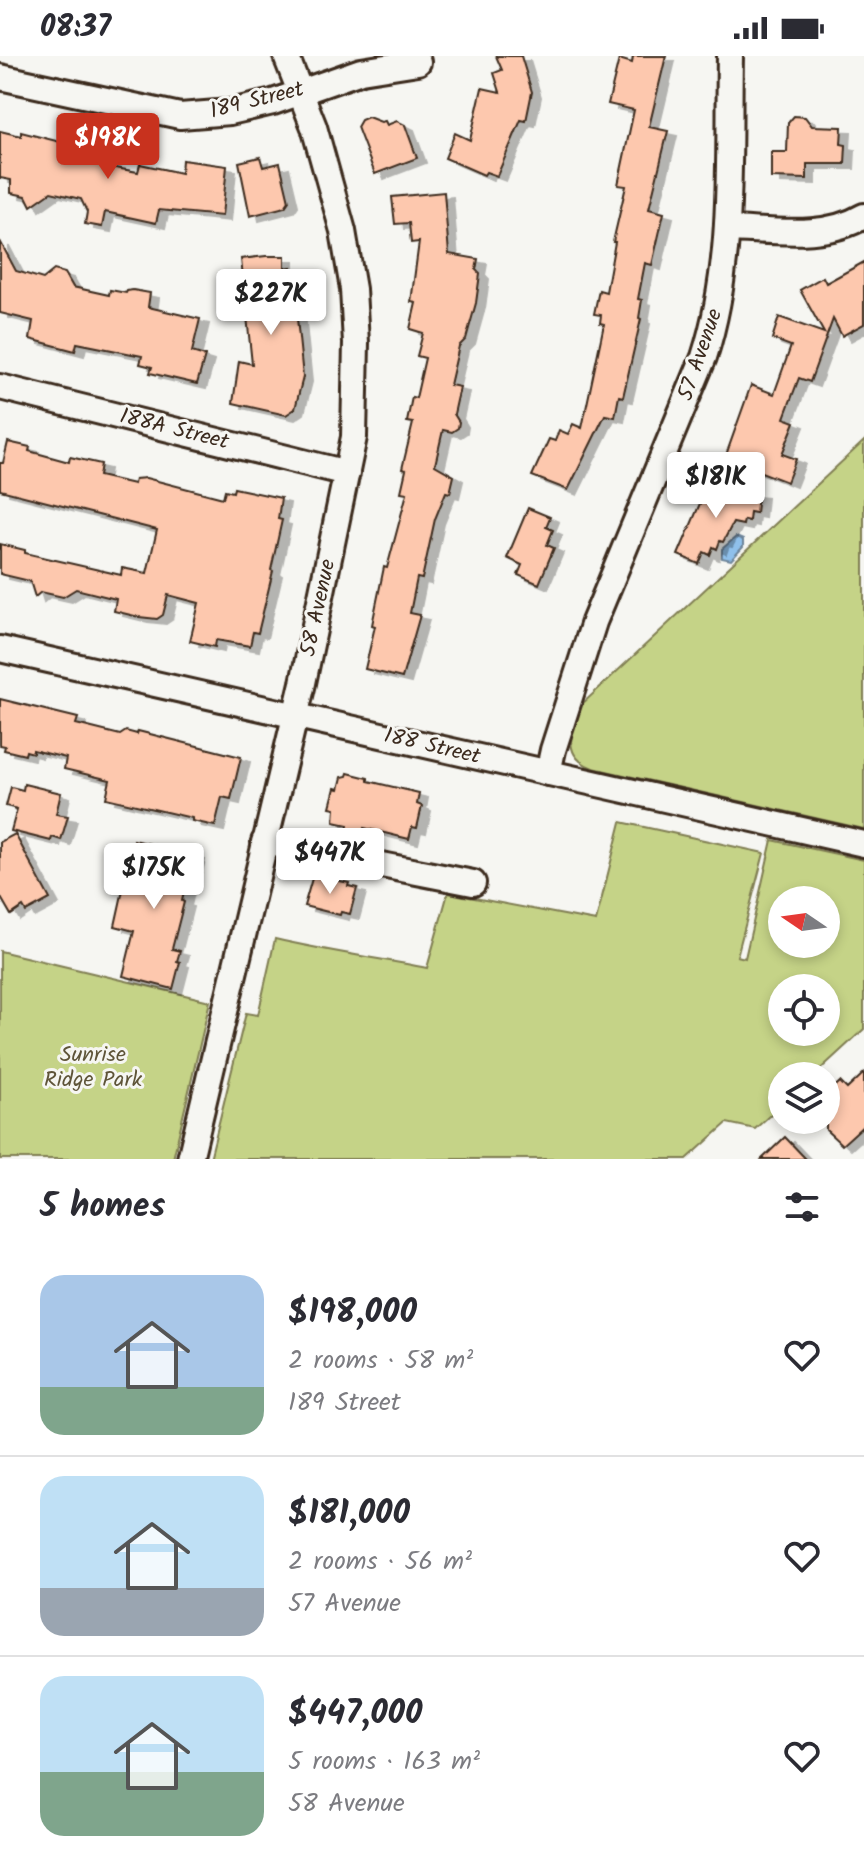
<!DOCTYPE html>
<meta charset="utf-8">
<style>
:root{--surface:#fff;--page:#f2f2f3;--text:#2b2b33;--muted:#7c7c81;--line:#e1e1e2;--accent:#c8321e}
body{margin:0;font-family:Kalam,sans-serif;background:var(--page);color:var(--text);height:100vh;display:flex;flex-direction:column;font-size:30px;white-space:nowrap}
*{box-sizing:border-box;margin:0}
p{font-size:26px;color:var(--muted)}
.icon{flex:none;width:44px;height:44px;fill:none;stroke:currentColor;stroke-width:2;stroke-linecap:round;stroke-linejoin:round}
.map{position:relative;height:1103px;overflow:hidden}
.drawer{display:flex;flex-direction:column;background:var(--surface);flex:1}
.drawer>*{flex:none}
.needle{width:52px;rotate:283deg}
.buttons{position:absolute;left:768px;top:830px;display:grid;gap:16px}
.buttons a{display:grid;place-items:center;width:72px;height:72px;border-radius:50%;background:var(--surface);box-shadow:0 4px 12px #0003;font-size:40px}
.price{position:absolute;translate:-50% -68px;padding:0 18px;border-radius:8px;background:#fff;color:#222;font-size:26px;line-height:52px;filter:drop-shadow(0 2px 4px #0008)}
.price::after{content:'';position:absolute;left:50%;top:48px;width:24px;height:18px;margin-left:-12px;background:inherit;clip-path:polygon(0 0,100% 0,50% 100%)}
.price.current{background:var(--accent);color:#fff}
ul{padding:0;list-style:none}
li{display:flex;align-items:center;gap:24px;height:200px;padding:0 40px}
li+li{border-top:2px solid var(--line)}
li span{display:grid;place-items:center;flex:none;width:224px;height:160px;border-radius:24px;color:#555}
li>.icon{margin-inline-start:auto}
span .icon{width:96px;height:96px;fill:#fffc;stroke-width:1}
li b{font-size:34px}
h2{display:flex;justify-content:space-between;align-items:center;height:96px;padding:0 40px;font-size:34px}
.status{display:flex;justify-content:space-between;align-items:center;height:56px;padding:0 40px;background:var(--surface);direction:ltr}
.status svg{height:22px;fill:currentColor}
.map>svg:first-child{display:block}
.green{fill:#c5d387;stroke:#807e52;stroke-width:2;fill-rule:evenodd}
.water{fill:#8fc0eb;stroke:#6d8499;stroke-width:2}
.building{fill:#fdc8ae;stroke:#3b2a1e;stroke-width:2;filter:url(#shadow)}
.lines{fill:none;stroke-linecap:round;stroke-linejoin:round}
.minor-casing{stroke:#3b2a1e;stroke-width:30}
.minor{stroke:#f6f6f2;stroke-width:24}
.labels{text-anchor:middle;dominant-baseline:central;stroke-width:6;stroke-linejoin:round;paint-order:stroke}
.street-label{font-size:22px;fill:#3b2a1e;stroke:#f6f6f2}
.park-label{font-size:22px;fill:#5e5438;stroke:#f6f6f2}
</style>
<div class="status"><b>08:37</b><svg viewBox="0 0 49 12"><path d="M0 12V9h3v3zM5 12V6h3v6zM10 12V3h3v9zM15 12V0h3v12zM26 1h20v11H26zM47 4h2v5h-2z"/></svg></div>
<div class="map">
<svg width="864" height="1103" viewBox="0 0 864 1103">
<defs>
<filter id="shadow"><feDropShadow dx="9" dy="5" stdDeviation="0" flood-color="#0004"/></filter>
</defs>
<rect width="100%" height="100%" fill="#f6f6f2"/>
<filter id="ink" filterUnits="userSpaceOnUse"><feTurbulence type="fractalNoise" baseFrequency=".0125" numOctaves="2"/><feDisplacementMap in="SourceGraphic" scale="16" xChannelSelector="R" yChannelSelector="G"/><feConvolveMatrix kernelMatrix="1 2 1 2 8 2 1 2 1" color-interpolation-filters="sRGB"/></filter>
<g filter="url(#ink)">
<g class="green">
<path d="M 864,385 L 864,773 L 593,712 C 560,700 572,674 581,649 Z"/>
<path d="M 621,766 L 764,797 L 737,900 L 745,902 L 772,784 L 864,804 L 864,973 L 813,1020 L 782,1020 L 782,1048 L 755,1073 L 727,1067 L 687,1103 L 210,1103 L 246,957 L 258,959 L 275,883 C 326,895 376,902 427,912 L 448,837 L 596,865 ZM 782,844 L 826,844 L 826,888 L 782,888 ZM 782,932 L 826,932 L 826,976 L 782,976 Z"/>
<path d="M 0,895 L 210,945 L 173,1103 L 0,1103 Z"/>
</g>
<path class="water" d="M 736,481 L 743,484 L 743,491 L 731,504 L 722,502 L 722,493 Z"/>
<g class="building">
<path d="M 496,0 L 521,0 L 532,36 L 526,65 L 521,64 L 497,120 L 486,116 L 484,119 L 445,102 L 455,77 L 470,84 L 482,32 L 500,36 L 494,17 L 502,14 Z"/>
<path d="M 633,0 L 666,0 L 649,71 L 668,75 L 649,153 L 664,157 L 652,209 L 645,207 L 638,243 L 642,244 L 639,262 L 641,263 L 623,341 L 619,340 L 615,361 L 605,359 L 568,434 L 532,420 L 549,383 L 555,385 L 559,374 L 568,378 L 573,368 L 582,372 L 604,268 L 600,267 L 601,259 L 594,258 L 599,234 L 606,236 L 615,186 L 613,186 L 626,130 L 618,129 L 634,54 L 608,48 L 619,3 L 632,7 Z"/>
<path d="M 794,60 L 805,61 L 812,70 L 842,71 L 841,88 L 846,89 L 845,108 L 807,108 L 807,123 L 771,122 L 771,96 L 787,96 L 788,67 Z"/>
<path d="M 368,61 L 381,66 L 385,65 L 387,69 L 397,65 L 405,69 L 417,102 L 375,118 L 357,71 L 361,64 Z"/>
<path d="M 0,75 L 21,80 L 21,76 L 96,95 L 105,110 L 138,116 L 140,108 L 181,117 L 182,104 L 227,110 L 222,160 L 159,154 L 156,167 L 105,156 L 102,171 L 85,168 L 87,156 L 81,143 L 51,136 L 31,150 L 26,140 L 11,137 L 11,124 L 0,122 Z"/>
<path d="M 260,101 L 263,111 L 280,107 L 289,145 L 285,151 L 250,160 L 239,106 Z"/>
<path d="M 444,136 L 449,198 L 478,203 L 476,214 L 480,218 L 476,247 L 466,283 L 459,290 L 450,329 L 460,331 L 454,358 L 459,366 L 458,372 L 452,376 L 443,374 L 435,409 L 454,420 L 450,437 L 446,436 L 435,463 L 422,523 L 417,522 L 410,557 L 420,559 L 402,622 L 365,613 L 375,570 L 372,569 L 384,511 L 387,512 L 407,437 L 401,436 L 406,414 L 402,413 L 413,367 L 407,366 L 412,341 L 416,342 L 425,302 L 417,300 L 423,277 L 410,273 L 416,247 L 411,246 L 419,186 L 411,187 L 409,167 L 395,168 L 392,141 Z"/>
<path d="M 0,185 L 16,215 L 43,223 L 54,214 L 65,217 L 73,231 L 109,239 L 110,234 L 126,237 L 127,235 L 133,234 L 150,237 L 148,251 L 200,263 L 192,296 L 205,300 L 197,328 L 150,317 L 152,311 L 140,308 L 142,300 L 77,287 L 75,295 L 30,283 L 33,265 L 0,257 Z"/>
<path d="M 266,200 L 285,200 L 285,212 L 291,211 L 292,219 L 297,218 L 300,243 L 295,243 L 303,321 L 295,353 L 286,359 L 233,347 L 239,305 L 252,308 L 241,203 Z"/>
<path d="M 864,206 L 864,268 L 842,280 L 833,263 L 810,326 L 799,322 L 784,362 L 795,366 L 782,398 L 796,403 L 787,426 L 725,402 L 751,329 L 774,338 L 791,290 L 772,283 L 779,261 L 824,277 L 800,234 L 823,221 L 826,227 Z"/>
<path d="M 8,386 L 30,391 L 29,395 L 69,406 L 70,401 L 101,408 L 99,420 L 134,428 L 135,423 L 146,422 L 223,442 L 225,434 L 233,436 L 234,432 L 281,442 L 278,463 L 282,464 L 271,514 L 273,515 L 258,577 L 253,576 L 250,590 L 216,584 L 215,591 L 190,585 L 199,547 L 168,539 L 163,559 L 157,563 L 139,561 L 114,555 L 116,543 L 76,533 L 63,541 L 41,536 L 35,541 L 30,525 L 0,518 L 0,488 L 25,494 L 25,497 L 121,519 L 122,512 L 147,517 L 157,474 L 0,434 L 0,407 L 3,407 Z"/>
<path d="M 707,431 L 758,437 L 756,457 L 750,456 L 749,465 L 744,464 L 743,469 L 733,467 L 723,486 L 720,485 L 717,493 L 713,491 L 710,499 L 704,496 L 699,508 L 678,499 Z"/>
<path d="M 528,452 L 550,461 L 546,471 L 553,474 L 547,489 L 554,492 L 539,528 L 518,519 L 522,509 L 507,502 Z"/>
<path d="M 0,643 L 78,662 L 76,668 L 120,679 L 126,675 L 137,678 L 138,675 L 241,701 L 231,743 L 222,741 L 215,770 L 192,765 L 192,762 L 106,742 L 110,724 L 64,713 L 66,702 L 33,694 L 33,697 L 26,695 L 25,699 L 4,694 L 5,690 L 0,689 Z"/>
<path d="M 348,717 L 368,722 L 368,725 L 419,737 L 417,748 L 422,750 L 417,772 L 412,771 L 409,783 L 364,772 L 362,779 L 347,776 L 348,769 L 334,766 L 335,752 L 330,751 L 335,732 L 339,733 L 342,721 L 347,720 Z"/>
<path d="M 24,728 L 61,737 L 56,758 L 68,760 L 61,784 L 52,781 L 51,785 L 11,775 L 17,753 L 6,750 L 11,731 L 23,734 Z"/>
<path d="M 15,778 L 50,843 L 26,856 L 23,851 L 11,859 L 0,840 L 0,786 Z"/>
<path d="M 134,784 L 196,799 L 193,811 L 189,814 L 182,845 L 184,846 L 172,893 L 180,895 L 177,905 L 180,906 L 173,933 L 123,920 L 134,875 L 115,870 Z"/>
<path d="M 313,819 L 349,827 L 348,830 L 357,832 L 350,858 L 341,856 L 340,859 L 304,850 Z"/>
<path d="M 864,1017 L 864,1069 L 842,1089 L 826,1074 L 826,1039 L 840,1026 L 847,1033 Z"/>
<path d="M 785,1081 L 806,1103 L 762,1103 Z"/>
</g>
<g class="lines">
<defs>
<g id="minor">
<path d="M 0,21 L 180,60 L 230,56 L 273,46 L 361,15 L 418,6"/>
<path d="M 727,173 C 772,174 823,184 864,160"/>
<path d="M 0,331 L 347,417"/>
<path d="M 0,593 L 864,788"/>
<path d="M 548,717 L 553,694 L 594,566 L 704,301 C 735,205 728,101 730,0"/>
<path d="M 264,786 L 473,827"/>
<path d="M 190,1103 L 303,627 L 354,381 L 356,287 L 353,233 L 343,175 L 314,71 L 286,0"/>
</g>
</defs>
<use href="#minor" class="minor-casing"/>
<use href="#minor" class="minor"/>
</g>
</g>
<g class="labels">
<g class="street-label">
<text transform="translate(257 45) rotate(-14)">189 Street</text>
<text transform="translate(701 299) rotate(-71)">57 Avenue</text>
<text transform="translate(174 374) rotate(14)">188A Street</text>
<text transform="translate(319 552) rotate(-78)">58 Avenue</text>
<text transform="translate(432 691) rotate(13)">188 Street</text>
</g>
<g class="park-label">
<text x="93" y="999">Sunrise<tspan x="93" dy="25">Ridge Park</tspan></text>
</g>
</g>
</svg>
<div class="buttons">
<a><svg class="needle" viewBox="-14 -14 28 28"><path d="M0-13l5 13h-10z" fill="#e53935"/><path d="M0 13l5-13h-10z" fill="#7c7c81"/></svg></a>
<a><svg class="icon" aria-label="locate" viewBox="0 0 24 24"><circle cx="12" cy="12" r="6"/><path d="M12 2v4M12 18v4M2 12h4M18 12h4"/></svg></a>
<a><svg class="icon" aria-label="layers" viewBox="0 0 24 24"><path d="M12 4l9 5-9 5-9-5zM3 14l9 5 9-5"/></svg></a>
</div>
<b class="price current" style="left:108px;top:125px">$198K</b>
<b class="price" style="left:271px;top:281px">$227K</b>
<b class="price" style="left:716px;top:464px">$181K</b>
<b class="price" style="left:330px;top:840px">$447K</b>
<b class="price" style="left:154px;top:855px">$175K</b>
</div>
<section class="drawer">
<h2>5 homes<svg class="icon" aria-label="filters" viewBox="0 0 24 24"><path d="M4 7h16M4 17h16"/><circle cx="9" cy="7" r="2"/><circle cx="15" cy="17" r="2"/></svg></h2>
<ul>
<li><span style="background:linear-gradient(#a9c7e8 70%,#7fa58c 0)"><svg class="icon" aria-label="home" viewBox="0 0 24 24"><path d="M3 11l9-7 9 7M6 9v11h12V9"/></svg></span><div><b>$198,000</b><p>2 rooms · 58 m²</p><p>189 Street</p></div><svg class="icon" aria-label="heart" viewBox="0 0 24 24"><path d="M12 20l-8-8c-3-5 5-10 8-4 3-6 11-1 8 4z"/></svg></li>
<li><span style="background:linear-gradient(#bfe0f5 70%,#9aa5b1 0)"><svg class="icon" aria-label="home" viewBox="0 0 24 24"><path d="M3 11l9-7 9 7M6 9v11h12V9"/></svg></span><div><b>$181,000</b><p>2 rooms · 56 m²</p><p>57 Avenue</p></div><svg class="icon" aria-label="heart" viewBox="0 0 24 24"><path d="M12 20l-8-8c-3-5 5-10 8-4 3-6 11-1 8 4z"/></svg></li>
<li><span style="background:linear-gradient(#bfe0f5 60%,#7fa58c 0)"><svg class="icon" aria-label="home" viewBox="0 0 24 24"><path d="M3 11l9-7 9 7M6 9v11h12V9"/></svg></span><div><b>$447,000</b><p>5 rooms · 163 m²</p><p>58 Avenue</p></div><svg class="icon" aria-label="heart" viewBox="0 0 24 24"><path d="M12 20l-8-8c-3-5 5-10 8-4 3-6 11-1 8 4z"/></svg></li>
</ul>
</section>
